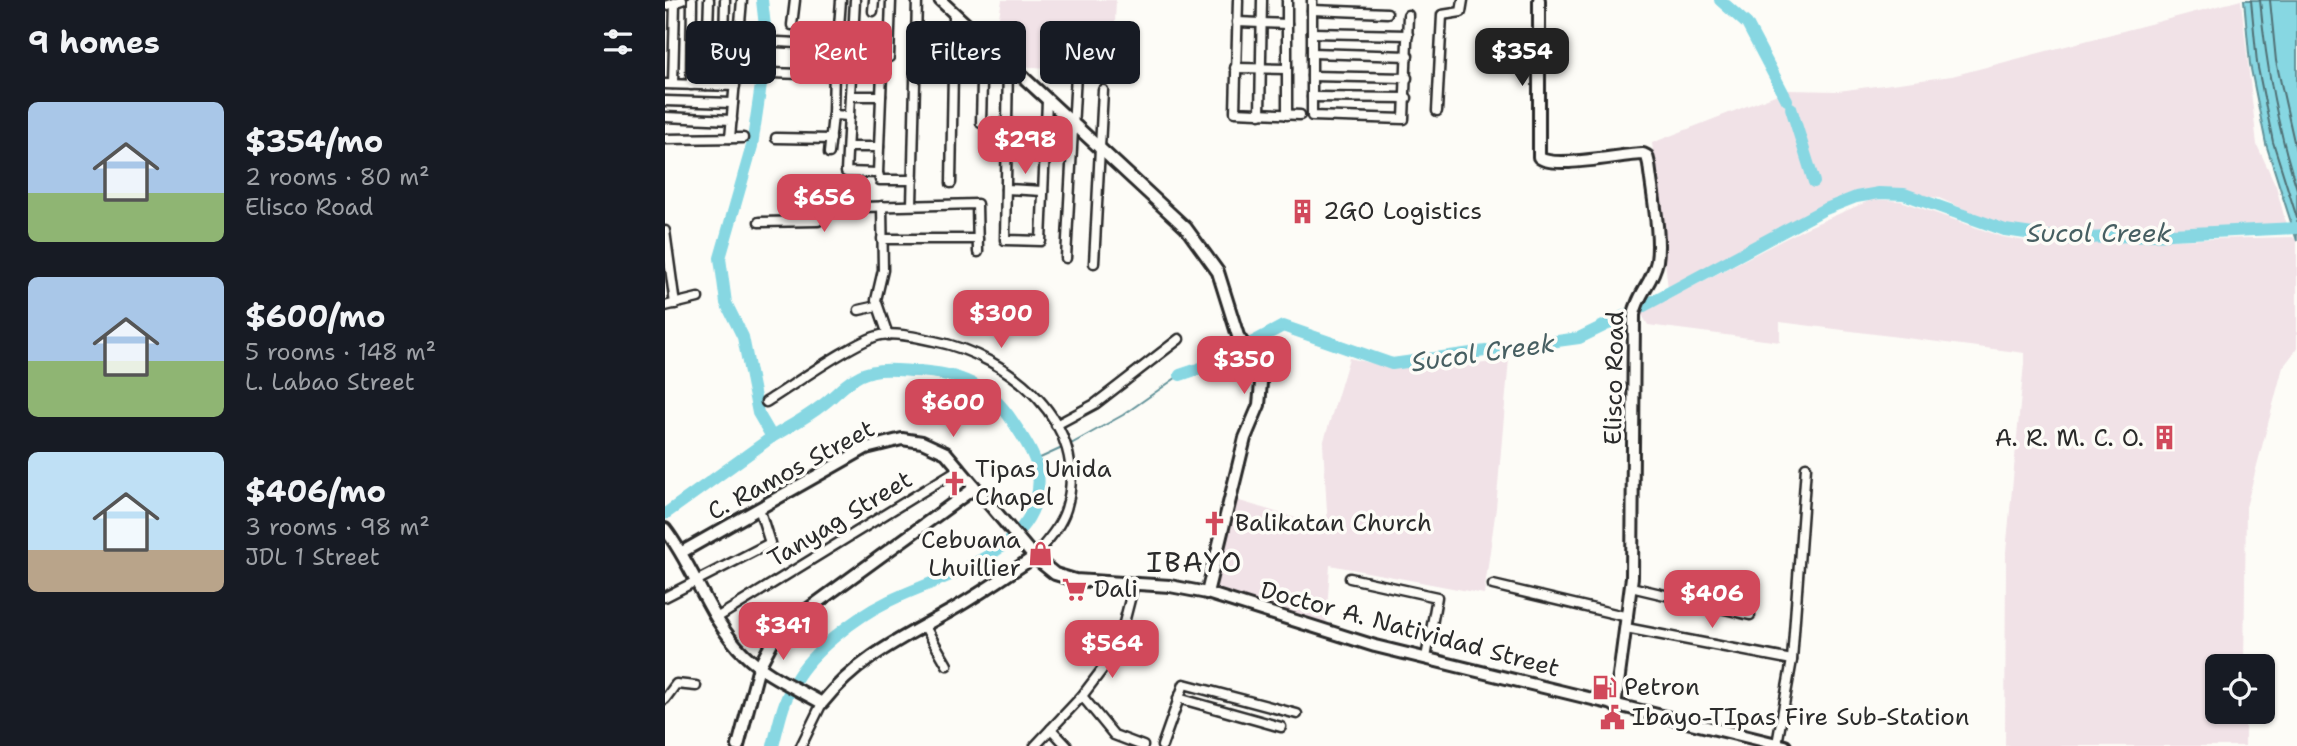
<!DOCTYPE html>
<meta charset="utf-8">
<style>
:root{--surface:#171b24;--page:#20242c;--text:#f1f3f6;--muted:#9ea1a6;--accent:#d1495b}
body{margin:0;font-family:"Shantell Sans",sans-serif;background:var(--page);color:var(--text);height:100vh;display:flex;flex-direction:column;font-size:26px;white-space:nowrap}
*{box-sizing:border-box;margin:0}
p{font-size:23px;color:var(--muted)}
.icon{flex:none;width:38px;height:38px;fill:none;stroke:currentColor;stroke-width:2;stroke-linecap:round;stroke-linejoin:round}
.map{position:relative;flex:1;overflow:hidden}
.drawer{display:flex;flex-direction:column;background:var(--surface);width:665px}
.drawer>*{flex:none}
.guide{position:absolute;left:21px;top:21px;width:665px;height:63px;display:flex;gap:14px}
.fabs{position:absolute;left:1540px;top:654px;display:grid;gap:14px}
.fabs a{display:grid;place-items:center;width:70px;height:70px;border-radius:10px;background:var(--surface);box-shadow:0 2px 5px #0004;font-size:35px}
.price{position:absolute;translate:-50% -60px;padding:0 16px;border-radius:14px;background:var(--accent);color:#fff;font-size:23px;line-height:46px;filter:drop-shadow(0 2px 4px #0008)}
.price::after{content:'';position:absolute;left:50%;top:42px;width:21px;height:16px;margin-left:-10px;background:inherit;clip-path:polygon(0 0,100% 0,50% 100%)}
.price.on{background:#222;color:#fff}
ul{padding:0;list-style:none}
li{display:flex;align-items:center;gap:21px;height:175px;padding:0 28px}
li span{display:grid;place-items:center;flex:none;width:196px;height:140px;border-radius:10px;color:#555}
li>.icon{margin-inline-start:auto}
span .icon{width:84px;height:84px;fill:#fffc;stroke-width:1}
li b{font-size:30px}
h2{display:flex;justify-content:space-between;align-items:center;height:84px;padding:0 28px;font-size:30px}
.chip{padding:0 24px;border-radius:10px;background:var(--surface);box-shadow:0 2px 5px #0004;font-size:24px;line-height:63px}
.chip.on{background:var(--accent);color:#fff}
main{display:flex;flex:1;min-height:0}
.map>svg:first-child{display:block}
.built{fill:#f1e2e7}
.water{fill:#87d7e2;stroke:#629299;stroke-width:2}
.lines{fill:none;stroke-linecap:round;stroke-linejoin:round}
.shore{stroke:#507074;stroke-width:2}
.stream{stroke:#629299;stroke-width:2}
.river{stroke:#87d7e2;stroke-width:12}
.street-casing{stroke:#2b2b2b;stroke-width:13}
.secondary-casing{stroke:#2b2b2b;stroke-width:16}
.street{stroke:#fdfcf7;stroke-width:8}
.secondary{stroke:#fdfcf7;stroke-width:10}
.labels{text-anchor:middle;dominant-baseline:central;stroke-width:7;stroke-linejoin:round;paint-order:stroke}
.poi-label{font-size:24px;fill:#2b2b2b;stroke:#fdfcf7;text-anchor:start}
.street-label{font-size:24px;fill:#2b2b2b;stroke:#fdfcf7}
.water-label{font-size:26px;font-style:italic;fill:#475f62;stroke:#fdfcf7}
.quarter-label{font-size:28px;letter-spacing:2px;fill:#2b2b2b;stroke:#fdfcf7}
</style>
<main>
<section class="drawer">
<h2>9 homes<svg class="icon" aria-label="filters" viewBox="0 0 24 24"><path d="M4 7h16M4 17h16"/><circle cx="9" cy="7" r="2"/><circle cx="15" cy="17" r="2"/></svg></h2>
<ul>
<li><span style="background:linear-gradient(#a9c7e8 65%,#8fb573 0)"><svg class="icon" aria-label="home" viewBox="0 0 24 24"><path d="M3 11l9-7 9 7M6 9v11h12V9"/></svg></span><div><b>$354/mo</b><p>2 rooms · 80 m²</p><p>Elisco Road</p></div></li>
<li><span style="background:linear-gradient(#a9c7e8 60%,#8fb573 0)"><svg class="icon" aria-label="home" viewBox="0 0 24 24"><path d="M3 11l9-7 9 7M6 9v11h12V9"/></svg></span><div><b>$600/mo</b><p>5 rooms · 148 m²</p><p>L. Labao Street</p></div></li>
<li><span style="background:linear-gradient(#bfe0f5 70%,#b9a48a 0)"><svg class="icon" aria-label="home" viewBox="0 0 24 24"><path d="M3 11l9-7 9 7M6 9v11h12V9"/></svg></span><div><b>$406/mo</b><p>3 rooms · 98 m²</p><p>JDL 1 Street</p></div></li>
</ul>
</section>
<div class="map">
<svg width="1632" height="746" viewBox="0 0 1632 746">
<rect width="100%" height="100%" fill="#fdfcf7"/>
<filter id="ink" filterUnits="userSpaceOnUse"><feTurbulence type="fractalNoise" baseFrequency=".0143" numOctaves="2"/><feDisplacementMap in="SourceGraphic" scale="14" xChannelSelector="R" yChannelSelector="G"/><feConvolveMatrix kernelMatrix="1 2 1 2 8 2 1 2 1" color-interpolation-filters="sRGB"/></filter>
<g filter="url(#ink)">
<g class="built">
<path d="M 337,0 L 451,0 L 448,72 L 352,66 L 320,36 L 331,33 Z"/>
<path d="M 1576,0 L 1592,145 L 1611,186 L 1622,227 L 1461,233 L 1370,232 L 1321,219 L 1274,198 L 1209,189 L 1167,203 L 1003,289 L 987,143 L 1123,90 L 1173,91 L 1287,76 Z"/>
<path d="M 1208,199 L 1236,201 L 1338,237 L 1372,243 L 1628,237 L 1632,241 L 1632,349 L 1618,367 L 1581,507 L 1579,667 L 1552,667 L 1552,712 L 1580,712 L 1580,746 L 1340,746 L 1341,552 L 1360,353 L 1115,322 L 1115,342 L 983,325 L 976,313 L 1141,228 Z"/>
<path d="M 684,358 L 724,367 L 800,366 L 844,359 L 831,508 L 819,594 L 665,565 L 661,628 L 549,588 L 568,499 L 663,528 L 658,444 Z"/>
</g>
<path class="water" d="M 1579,0 L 1632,0 L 1632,241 L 1601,144 L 1585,64 Z"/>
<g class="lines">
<g class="shore">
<path d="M 1586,0 L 1592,63 L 1608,142 L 1632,218"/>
<path d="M 1595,0 C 1601,65 1612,127 1632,189"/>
<path d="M 1605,0 L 1611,61 L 1632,155"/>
</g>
<g class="stream">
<path d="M 406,444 L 458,415 L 515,375"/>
<path d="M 373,459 L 397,448"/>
</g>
<g class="river">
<path d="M 97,0 L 102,44 L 87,146 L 55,258 L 61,303 L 78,337 L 93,413 L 107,437 C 123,427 141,418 156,406 C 168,398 177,386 189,379 C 209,366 229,370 251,371 C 294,373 324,385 348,422 C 365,448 380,467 371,500 C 356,558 268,579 222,602 C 191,617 147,651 130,681 C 118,701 114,723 108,746"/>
<path d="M 1055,0 L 1082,24 L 1122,100"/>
<path d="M 1126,108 L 1149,182"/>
<path d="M 975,308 L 1158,210 L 1191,197 L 1214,193 L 1239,194 L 1340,230 L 1402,239 L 1632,228"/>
<path d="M 515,375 L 545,365 L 618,326 L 727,364 L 914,338 L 963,314"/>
<path d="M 0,514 L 107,437"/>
</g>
<defs>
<g id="street">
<path d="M 190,0 L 181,172 L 213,173 L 215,180 L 248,180"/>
<path d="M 573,0 L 570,112 L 635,115"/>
<path d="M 622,0 L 622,115"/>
<path d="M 647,0 L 647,116 L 739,119 L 743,15"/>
<path d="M 0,6 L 17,0"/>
<path d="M 647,10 L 722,13"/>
<path d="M 208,11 L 209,0"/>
<path d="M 572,22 L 622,24"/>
<path d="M 127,25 L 130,0"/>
<path d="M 647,33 L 743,35"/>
<path d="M 113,42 L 172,45"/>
<path d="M 647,53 L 743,56"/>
<path d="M 172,54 L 176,0"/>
<path d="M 224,57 L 226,0"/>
<path d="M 154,63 L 166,64 L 169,68 L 168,115 L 184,116"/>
<path d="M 343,65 L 340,240 L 376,241 L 382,101"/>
<path d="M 570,68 L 622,69"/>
<path d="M 186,69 L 217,72 L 213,173"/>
<path d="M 105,73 L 169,75"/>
<path d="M 647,76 L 742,78"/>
<path d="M 0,84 L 70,86"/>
<path d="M 8,84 L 10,3"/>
<path d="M 26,85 L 27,0"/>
<path d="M 41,85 L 44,0"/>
<path d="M 58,86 L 60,0"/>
<path d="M 185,96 L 216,96"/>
<path d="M 647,97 L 742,98"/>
<path d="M 0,101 L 68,103"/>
<path d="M 772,111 L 777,15 L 796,12 L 798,0"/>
<path d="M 595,114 L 597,0"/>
<path d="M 0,117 L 67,120"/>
<path d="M 316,123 L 318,41"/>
<path d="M 65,138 L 77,0"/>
<path d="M 111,138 L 166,139"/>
<path d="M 0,139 L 78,138"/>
<path d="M 183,147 L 214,147"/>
<path d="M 164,153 L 168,115"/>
<path d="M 286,183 L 289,14"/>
<path d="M 341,189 L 378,191"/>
<path d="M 247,205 L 252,0"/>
<path d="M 217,206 L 218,270 L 211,300 L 223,335"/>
<path d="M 94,222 L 153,221 L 159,208 L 312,204 L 313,252"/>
<path d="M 0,231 L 10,304"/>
<path d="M 217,239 L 313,239"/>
<path d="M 401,258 L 411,74"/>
<path d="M 429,263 L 438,90"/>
<path d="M 0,306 L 33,298"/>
<path d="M 194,310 L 212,306"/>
<path d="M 101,402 C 127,386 191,340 216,335 C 232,332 254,338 269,341 C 344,356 427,423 401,509 C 395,528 381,542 369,557"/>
<path d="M 391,425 L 430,404 L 514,339"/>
<path d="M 685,578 L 772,597 L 761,658"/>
<path d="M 828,585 L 963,617"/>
<path d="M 966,587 L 1085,615"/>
<path d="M 0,597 L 105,543 L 94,508"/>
<path d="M 53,617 L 294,469"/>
<path d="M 259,625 L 282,665"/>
<path d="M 961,628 L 1127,660"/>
<path d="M 417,696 L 449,735 L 478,746"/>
<path d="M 513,698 L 616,727"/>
<path d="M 0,699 L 11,684 L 31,686"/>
<path d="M 386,729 L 402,746"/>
<path d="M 1112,744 L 1127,660 L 1141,467"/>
<path d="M 136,746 L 157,703"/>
<path d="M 370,746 L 417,696 L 452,650 L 469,584"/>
<path d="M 497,746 L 519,684 L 632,714"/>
</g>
<g id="secondary">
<path d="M 275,0 L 521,228 L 553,272 L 573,336 L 586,355 L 596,383 L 594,405 L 580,438 L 542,593"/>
<path d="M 874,0 L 874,157 C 888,170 957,154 978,154 L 982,156 L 984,164 C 987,192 996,234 992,261 C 988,282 972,295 969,315 L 967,577 L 950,706"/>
<path d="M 0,529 C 30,568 44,620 79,654 C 100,675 131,688 157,703 C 194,657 238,638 287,610 C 315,594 342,575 369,557"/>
<path d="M 17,552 L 201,448 L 237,439 L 257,442 L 281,453 L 369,557 L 390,574 L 410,580 L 505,586 L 542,593 L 710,646 L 1120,746"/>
<path d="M 73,746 L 94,667 L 113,631 L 308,489"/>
</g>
</defs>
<use href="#street" class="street-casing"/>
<use href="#secondary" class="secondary-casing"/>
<use href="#street" class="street"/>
<use href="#secondary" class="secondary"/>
</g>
</g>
<defs>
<symbol id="building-bare" viewBox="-9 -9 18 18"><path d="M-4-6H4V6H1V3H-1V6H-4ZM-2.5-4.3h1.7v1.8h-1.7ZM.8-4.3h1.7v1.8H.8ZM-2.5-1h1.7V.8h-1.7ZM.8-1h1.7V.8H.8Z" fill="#d1495b" stroke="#fdfcf7" stroke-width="2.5" paint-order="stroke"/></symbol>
<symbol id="church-bare" viewBox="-9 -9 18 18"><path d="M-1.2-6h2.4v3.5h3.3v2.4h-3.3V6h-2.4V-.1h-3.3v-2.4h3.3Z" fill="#d1495b" stroke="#fdfcf7" stroke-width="2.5" paint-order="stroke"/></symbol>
<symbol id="shop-bare" viewBox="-9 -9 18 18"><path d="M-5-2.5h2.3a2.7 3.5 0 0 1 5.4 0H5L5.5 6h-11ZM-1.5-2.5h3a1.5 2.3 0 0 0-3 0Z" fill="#d1495b" stroke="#fdfcf7" stroke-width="2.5" paint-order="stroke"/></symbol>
<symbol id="supermarket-bare" viewBox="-9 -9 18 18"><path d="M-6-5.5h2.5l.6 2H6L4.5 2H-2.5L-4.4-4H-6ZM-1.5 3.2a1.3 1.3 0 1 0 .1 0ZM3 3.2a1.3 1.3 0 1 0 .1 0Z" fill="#d1495b" stroke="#fdfcf7" stroke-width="2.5" paint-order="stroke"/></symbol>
<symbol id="fuel-bare" viewBox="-9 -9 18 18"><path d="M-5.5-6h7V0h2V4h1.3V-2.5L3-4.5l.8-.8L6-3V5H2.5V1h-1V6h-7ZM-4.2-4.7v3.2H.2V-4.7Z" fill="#d1495b" stroke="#fdfcf7" stroke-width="2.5" paint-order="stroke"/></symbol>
<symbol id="civic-bare" viewBox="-9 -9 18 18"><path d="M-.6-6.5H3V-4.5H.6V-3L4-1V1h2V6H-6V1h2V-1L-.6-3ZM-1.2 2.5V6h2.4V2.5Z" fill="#d1495b" stroke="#fdfcf7" stroke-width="2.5" paint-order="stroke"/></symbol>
</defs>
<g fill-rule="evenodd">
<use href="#building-bare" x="620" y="194" width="35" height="35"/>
<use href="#building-bare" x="1482" y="420" width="35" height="35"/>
<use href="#church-bare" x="272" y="466" width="35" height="35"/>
<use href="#church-bare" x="532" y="506" width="35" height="35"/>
<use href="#shop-bare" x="358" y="536" width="35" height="35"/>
<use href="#supermarket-bare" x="392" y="572" width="35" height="35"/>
<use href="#fuel-bare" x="922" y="670" width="35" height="35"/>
<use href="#civic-bare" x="930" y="700" width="35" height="35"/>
</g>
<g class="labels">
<g class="poi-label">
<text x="658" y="211">2GO Logistics</text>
<text x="1479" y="438" text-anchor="end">A. R. M. C. O.</text>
<text x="310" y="469">Tipas Unida<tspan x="310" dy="28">Chapel</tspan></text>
<text x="570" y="523">Balikatan Church</text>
<text x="356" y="540" text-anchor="end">Cebuana<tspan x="356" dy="28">Lhuillier</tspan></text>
<text x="429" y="589">Dali</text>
<text x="959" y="687">Petron</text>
<text x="967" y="717">Ibayo-TIpas Fire Sub-Station</text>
</g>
<g class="street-label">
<text transform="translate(949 378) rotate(-89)">Elisco Road</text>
<text transform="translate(126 470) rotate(-28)">C. Ramos Street</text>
<text transform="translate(175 519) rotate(-31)">Tanyag Street</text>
<text transform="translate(745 629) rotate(15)">Doctor A. Natividad Street</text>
</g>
<g class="water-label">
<text x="1434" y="232">Sucol Creek</text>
<text transform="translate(818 352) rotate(-8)">Sucol Creek</text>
</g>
<g class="quarter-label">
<text x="530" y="562">IBAYO</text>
</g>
</g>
</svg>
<div class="fabs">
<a><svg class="icon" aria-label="locate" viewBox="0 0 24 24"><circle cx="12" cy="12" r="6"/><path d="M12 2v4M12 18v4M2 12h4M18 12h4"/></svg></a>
</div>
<b class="price on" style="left:857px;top:88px">$354</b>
<b class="price" style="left:360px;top:176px">$298</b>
<b class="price" style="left:159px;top:234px">$656</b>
<b class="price" style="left:336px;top:350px">$300</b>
<b class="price" style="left:579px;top:396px">$350</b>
<b class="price" style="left:288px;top:439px">$600</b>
<b class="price" style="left:1047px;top:630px">$406</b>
<b class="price" style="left:118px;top:662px">$341</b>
<b class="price" style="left:447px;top:680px">$564</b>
<div class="guide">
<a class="chip">Buy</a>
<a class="chip on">Rent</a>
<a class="chip">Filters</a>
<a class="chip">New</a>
</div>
</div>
</main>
